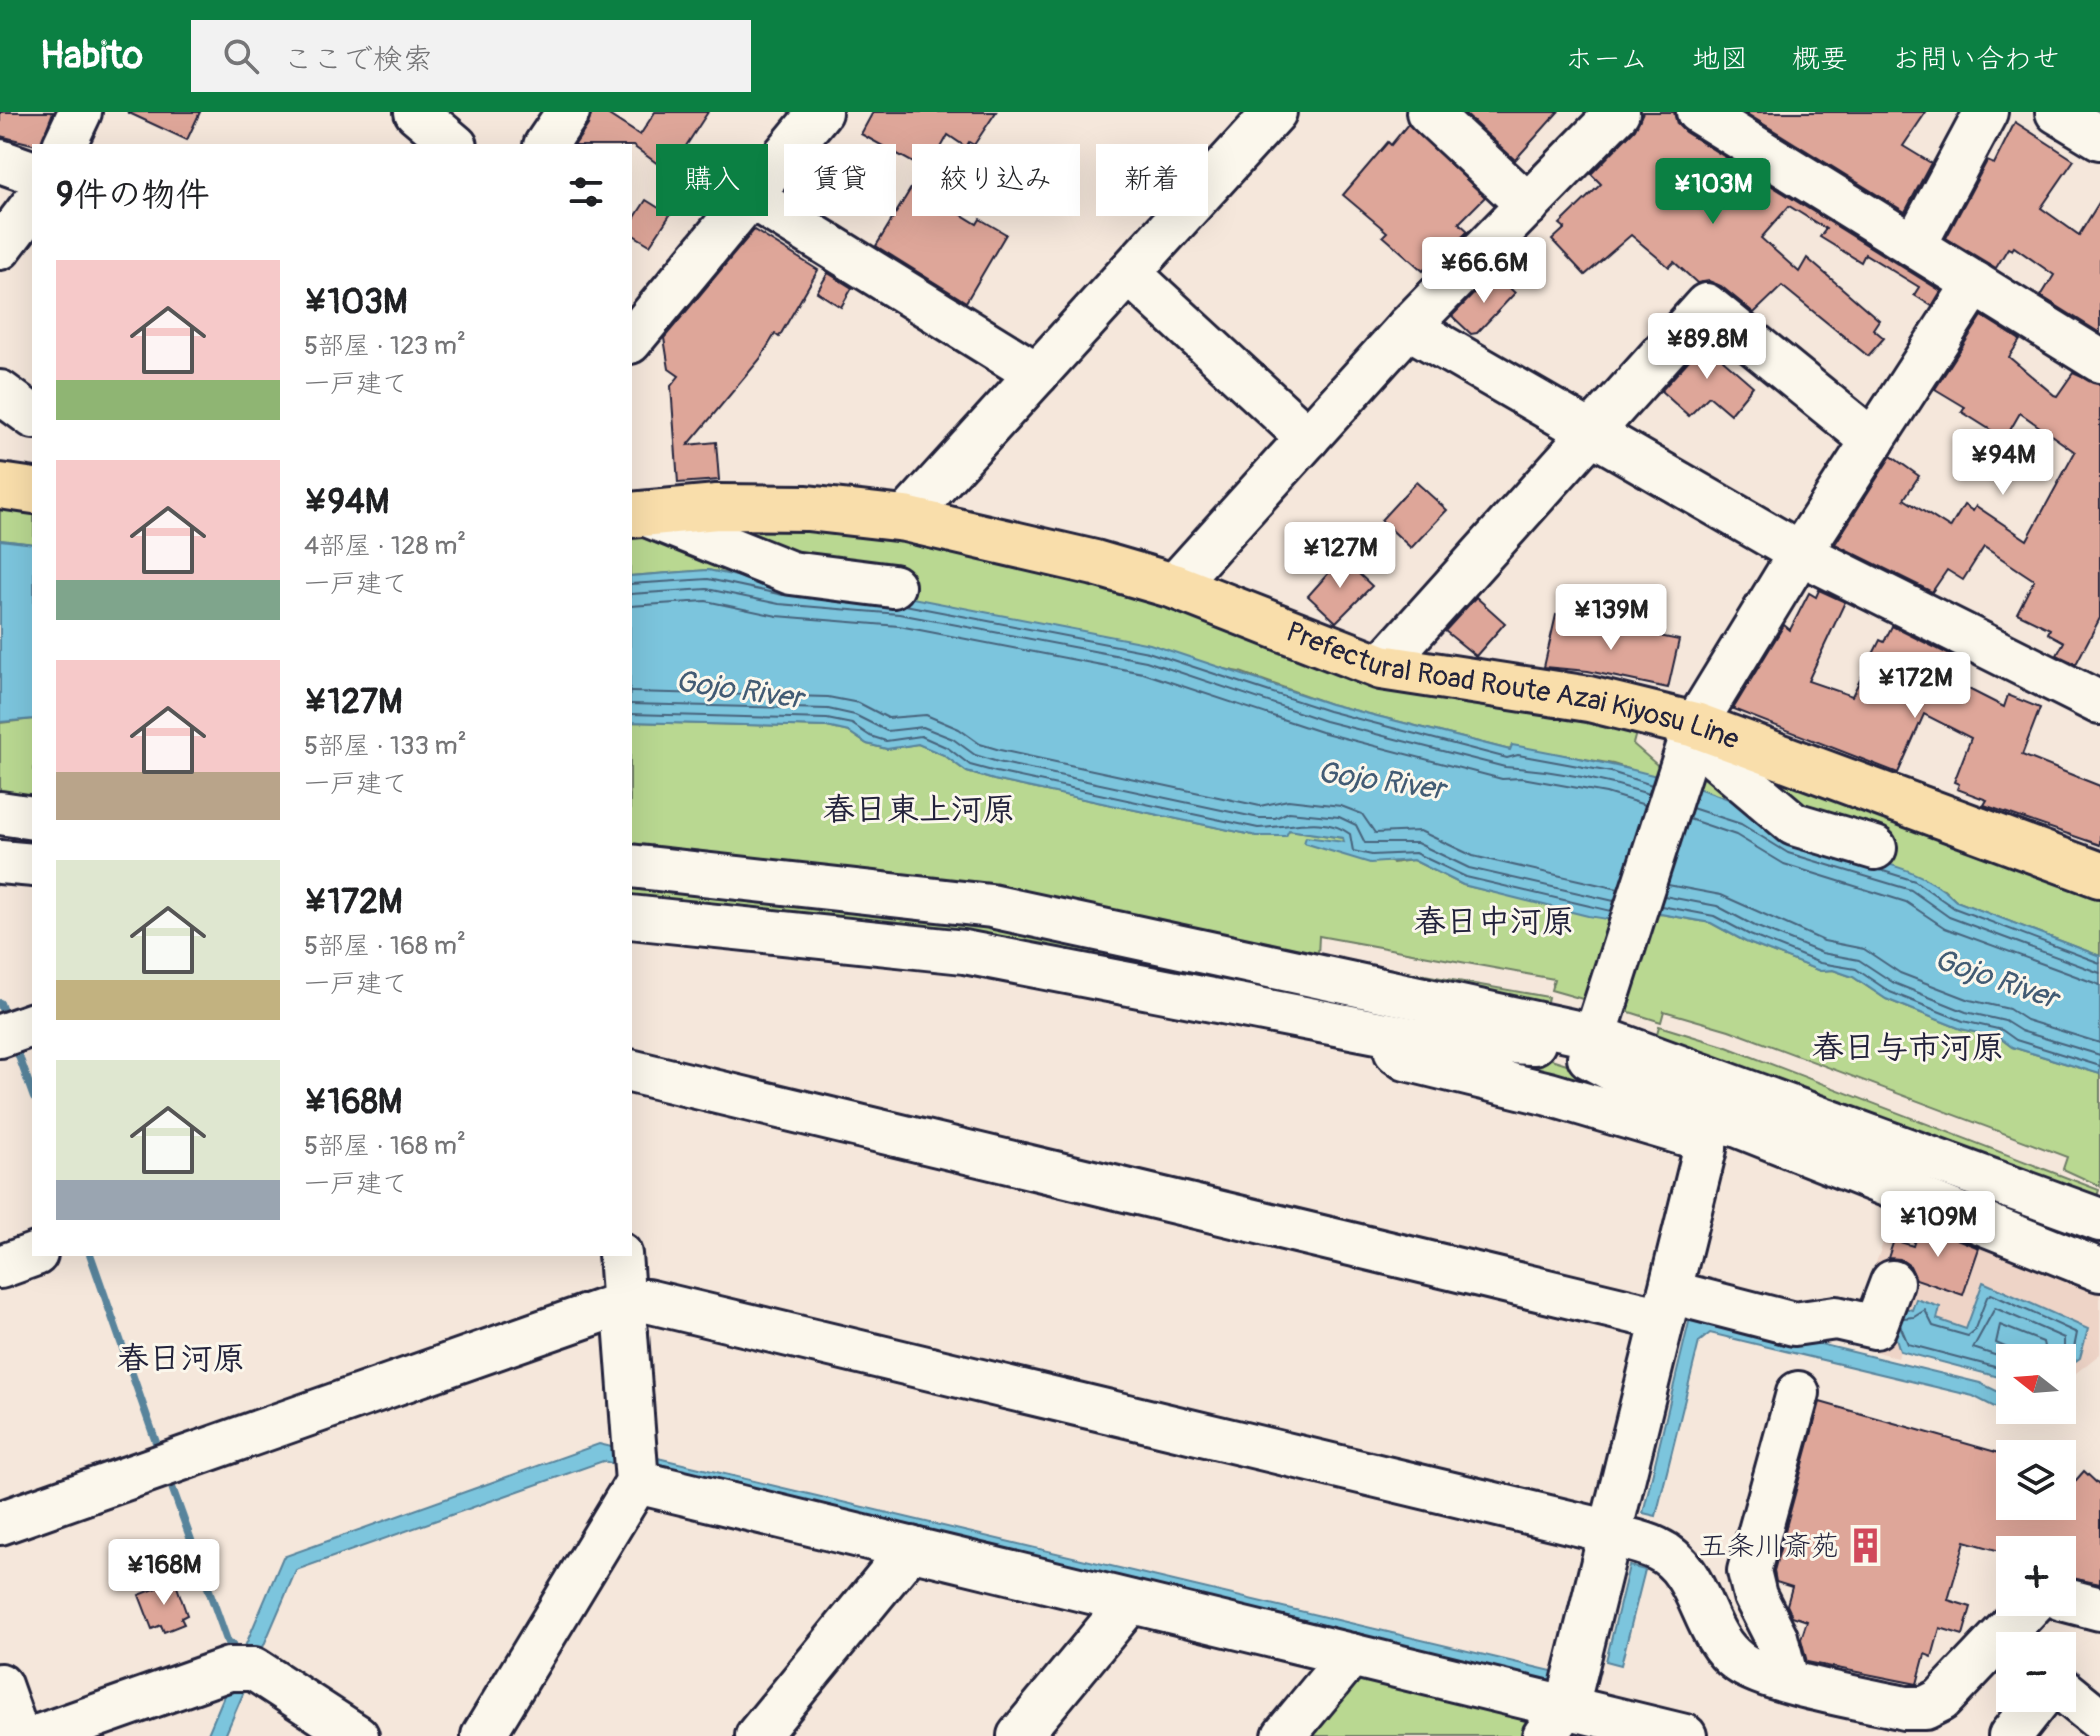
<!DOCTYPE html>
<html lang="ja">
<meta charset="utf-8">
<style>
:root{--surface:#fff;--page:#f2f2f2;--text:#202124;--muted:#757577;--accent:#0b8043}
body{margin:0;font-family:Pangolin,"Klee One",sans-serif;background:var(--page);color:var(--text);height:100vh;display:flex;flex-direction:column;font-size:30px;white-space:nowrap}
*{box-sizing:border-box;margin:0}
p{font-size:26px;color:var(--muted)}
.icon{flex:none;width:44px;height:44px;fill:none;stroke:currentColor;stroke-width:2;stroke-linecap:round;stroke-linejoin:round}
.map{position:relative;flex:1;overflow:hidden}
.drawer{position:absolute;left:32px;top:32px;width:600px;height:1112px;display:flex;flex-direction:column;background:var(--surface);border-radius:0px;box-shadow:0 8px 32px #0002}
.drawer>*{flex:none}
.banner{position:absolute;left:656px;top:32px;width:760px;height:72px;display:flex;gap:16px}
.needle{width:52px;rotate:287deg}
.controls{position:absolute;left:1996px;top:1232px;display:grid;gap:16px}
.controls a{display:grid;place-items:center;width:80px;height:80px;border-radius:0px;background:var(--surface);box-shadow:0 8px 32px #0002;font-size:40px}
.price{position:absolute;translate:-50% -68px;padding:0 18px;border-radius:8px;background:#fff;color:#222;font-size:26px;line-height:52px;filter:drop-shadow(0 2px 4px #0008)}
.price::after{content:'';position:absolute;left:50%;top:48px;width:24px;height:18px;margin-left:-12px;background:inherit;clip-path:polygon(0 0,100% 0,50% 100%)}
.price.selected{background:var(--accent);color:#fff}
ul{padding:0;list-style:none}
li{display:flex;align-items:center;gap:24px;height:200px;padding:0 24px}
li span{display:grid;place-items:center;flex:none;width:224px;height:160px;border-radius:0px;color:#555}
li>.icon{margin-inline-start:auto}
span .icon{width:96px;height:96px;fill:#fffc;stroke-width:1}
li b{font-size:34px}
h2{display:flex;justify-content:space-between;align-items:center;height:96px;padding:0 24px;font-size:34px}
.tag{padding:0 28px;border-radius:0px;background:var(--surface);box-shadow:0 8px 32px #0002;font-size:28px;line-height:72px}
.tag.selected{background:var(--accent);color:#fff}
header{display:flex;align-items:center;gap:48px;box-sizing:border-box;height:112px;padding:0 40px;background:var(--accent);color:#fff}
header strong{font-size:38px}
nav{display:flex;gap:44px;margin-inline-start:auto;font-size:28px}
.search{width:560px;height:72px;background:var(--page);display:flex;align-items:center;gap:20px;box-sizing:border-box;padding:0 28px;border-radius:0px;color:var(--muted);font-size:30px}
.map>svg:first-child{display:block}
.built{fill:#eed4c7}
.green{fill:#b9d891;stroke:#6e7d66;stroke-width:2}
.water{fill:#7cc5dd;stroke:#58849c;stroke-width:2}
.lines{fill:none;stroke-linecap:round;stroke-linejoin:round}
.shore{stroke:#46637c;stroke-width:2}
.stream{stroke:#58849c;stroke-width:8}
.building{fill:#dea699;stroke:#22223b;stroke-width:2}
.minor-casing{stroke:#22223b;stroke-width:48}
.major-casing{stroke:#22223b;stroke-width:50}
.minor{stroke:#fbf7ec;stroke-width:42}
.major{stroke:#f9deab;stroke-width:44}
.labels{text-anchor:middle;dominant-baseline:central;stroke-width:6;stroke-linejoin:round;paint-order:stroke}
.street-label{font-size:28px;fill:#22223b;stroke:#fbf7ec}
.poi-label{font-size:28px;fill:#22223b;stroke:#fbf7ec;text-anchor:end}
.water-label{font-size:30px;font-style:italic;fill:#425b74;stroke:#fbf7ec}
.quarter-label{font-size:32px;font-weight:bold;fill:#22223b;stroke:#fbf7ec}
</style>
<header>
<strong>Habito</strong>
<div class="search"><svg class="icon" aria-label="search" viewBox="0 0 24 24"><circle cx="10" cy="10" r="6"/><path d="M15 15l6 6"/></svg>ここで検索</div>
<nav><a>ホーム</a><a>地図</a><a>概要</a><a>お問い合わせ</a></nav>
</header>
<div class="map">
<svg width="2100" height="1624" viewBox="0 0 2100 1624">
<rect width="100%" height="100%" fill="#f5e7db"/>
<filter id="ink" filterUnits="userSpaceOnUse"><feTurbulence type="fractalNoise" baseFrequency=".0125" numOctaves="2"/><feDisplacementMap in="SourceGraphic" scale="16" xChannelSelector="R" yChannelSelector="G"/><feConvolveMatrix kernelMatrix="1 2 1 2 8 2 1 2 1" color-interpolation-filters="sRGB"/></filter>
<g filter="url(#ink)">
<path class="built" d="M 1906,1067 L 2100,1148 L 2100,1242 L 2062,1272 L 2062,1259 L 2080,1246 L 1983,1171 L 1967,1217 L 1936,1207 L 1940,1195 L 1917,1187 L 1912,1198 L 1892,1213 L 1900,1239 L 1898,1246 L 1853,1233 L 1868,1173 Z"/>
<g class="green">
<path d="M 0,391 L 34,396 L 34,432 L 0,428 Z"/>
<path d="M 705,413 L 907,423 L 1580,602 L 1636,621 L 1633,632 L 1664,659 L 1661,667 L 1613,652 L 1512,634 L 1510,638 L 1330,592 L 1240,560 L 708,458 L 630,464 L 630,421 L 795,455 Z"/>
<path d="M 34,607 L 34,699 L 0,693 L 0,611 Z"/>
<path d="M 630,610 L 827,615 L 849,620 L 867,632 L 886,637 L 918,632 L 944,643 L 967,660 L 994,668 L 1257,724 L 1285,724 L 1289,718 L 1343,726 L 1342,731 L 1393,751 L 1413,748 L 1463,773 L 1613,808 L 1593,890 L 1551,878 L 1554,867 L 1319,824 L 1318,844 L 1548,885 L 1544,902 L 630,745 Z"/>
<path d="M 1702,643 L 1798,704 L 1732,648 L 2100,782 L 2100,844 L 1956,789 L 1944,777 L 1793,724 L 1691,677 Z"/>
<path d="M 630,763 L 916,794 L 1542,923 L 630,793 Z"/>
<path d="M 1661,802 L 1711,811 L 1746,830 L 1820,859 L 1833,858 L 1853,865 L 1886,887 L 1961,917 L 2000,926 L 2012,935 L 2100,962 L 2100,1074 L 2063,1057 L 2067,1045 L 1729,918 L 1664,899 L 1661,910 L 1617,896 L 1645,804 Z"/>
<path d="M 1659,914 L 1724,934 L 2099,1078 L 2094,1093 L 1655,929 Z"/>
<path d="M 1432,930 L 1545,936 L 1551,947 L 1576,955 L 1632,992 Z"/>
<path d="M 1349,1563 L 1540,1600 L 1531,1624 L 1308,1624 Z"/>
</g>
<g class="water">
<path d="M 0,428 L 34,432 L 34,607 L 0,610 Z"/>
<path d="M 708,458 L 782,474 L 897,483 L 1150,532 L 1330,592 L 1510,638 L 1512,633 C 1591,648 1673,663 1748,695 C 1764,702 1777,717 1794,724 C 1847,748 1914,746 1956,789 L 2100,844 L 2100,962 L 2012,935 L 2000,926 L 1961,917 L 1886,887 L 1853,865 L 1833,858 L 1820,859 L 1746,830 L 1711,811 L 1661,802 L 1613,808 L 1588,804 L 1463,773 L 1413,748 L 1370,751 L 1304,731 L 1306,725 L 1344,730 L 1343,726 L 1289,718 L 1286,724 L 1257,724 L 994,668 L 967,660 L 944,643 L 918,632 L 887,637 L 867,632 L 849,620 L 827,615 L 630,610 L 630,464 Z"/>
<path d="M 1983,1170 L 2088,1217 L 2080,1246 L 2062,1259 L 2062,1246 L 2010,1246 L 2010,1268 L 1900,1239 L 1892,1213 L 1899,1194 L 1912,1198 L 1916,1187 L 1940,1195 L 1937,1207 L 1966,1217 Z"/>
<path d="M 1697,1202 L 1980,1271 L 2007,1284 L 2010,1279 L 2010,1298 L 2020,1298 L 2016,1306 L 1973,1284 L 1710,1221 L 1699,1230 L 1656,1404 L 1643,1401 L 1690,1206 Z"/>
<path d="M 599,1332 L 1560,1561 L 1556,1577 L 603,1349 L 296,1458 L 225,1624 L 207,1624 L 283,1445 Z"/>
<path d="M 1629,1454 L 1645,1458 L 1621,1553 L 1606,1549 Z"/>
</g>
<g class="lines">
<g class="shore">
<path d="M 630,472 L 708,467 L 783,483"/>
<path d="M 630,482 L 707,477 L 779,492 L 899,502 L 1146,549 L 1325,609 L 1505,655 C 1553,658 1601,667 1649,682"/>
<path d="M 905,493 L 1148,540 L 1328,599 L 1507,646 L 1518,643 L 1611,660 L 1652,673"/>
<path d="M 630,494 L 706,489 L 777,504 L 899,514 L 1143,561 L 1321,620 L 1502,667 L 1522,666 L 1606,681 L 1645,693"/>
<path d="M 630,580 L 828,585 L 859,591 L 888,606 L 926,603 L 959,617 L 980,632 L 1000,638 L 1260,694 L 1288,688 L 1341,694 L 1362,702 L 1375,721 L 1420,719 L 1473,744 L 1618,777"/>
<path d="M 630,592 L 828,597 L 855,603 L 887,619 L 923,615 L 953,627 L 975,643 L 998,650 L 1259,706 L 1275,706 L 1289,700 L 1339,705 L 1356,713 L 1365,731 L 1417,731 L 1469,756 L 1614,789"/>
<path d="M 630,602 L 827,607 L 852,612 L 870,624 L 886,629 L 921,624 L 948,636 L 970,653 L 996,660 L 1258,716 C 1286,716 1324,702 1350,722 L 1353,739 L 1372,743 L 1415,741 L 1466,765 L 1611,799"/>
<path d="M 1692,696 L 1741,712 L 1788,741 L 1911,778 L 1949,805 L 2100,861"/>
<path d="M 1689,707 L 1736,723 L 1784,752 L 1906,790 L 1945,816 L 2100,873"/>
<path d="M 1880,758 L 1915,769 L 1954,796 L 2100,851"/>
<path d="M 1668,773 L 1721,783 L 1824,829 L 1864,837 L 1900,861 L 1970,888 L 2009,897 L 2026,908 L 2100,931"/>
<path d="M 1664,784 L 1717,794 L 1755,814 L 1822,841 L 1859,848 L 1894,871 L 1966,900 L 2005,909 L 2021,919 L 2100,943"/>
<path d="M 1661,794 L 1714,804 L 1750,823 L 1820,851 L 1856,857 L 1890,880 L 1963,909 L 2002,918 L 2016,928 L 2100,954"/>
<path d="M 1903,1206 L 1914,1205 L 1925,1198 L 1933,1214 L 1968,1224 L 1974,1219 L 1987,1185 L 1991,1182 L 2077,1221 L 2073,1241 L 2062,1249"/>
<path d="M 1900,1213 L 1908,1232 L 2010,1259"/>
<path d="M 2030,1246 L 1996,1231 L 2000,1213 L 2043,1230 L 2044,1235 L 2035,1246"/>
<path d="M 2010,1248 L 1973,1236 L 1995,1196 L 2064,1226 L 2064,1235 L 2050,1246"/>
</g>
<g class="stream">
<path d="M 0,891 L 6,908"/>
<path d="M 15,933 L 34,986"/>
<path d="M 90,1142 L 158,1336"/>
<path d="M 168,1364 L 228,1531 L 232,1533"/>
</g>
</g>
<g class="building">
<path d="M 0,0 L 53,0 L 40,34 L 0,24 Z"/>
<path d="M 127,0 L 200,0 L 187,28 Z"/>
<path d="M 592,0 L 604,0 L 640,23 L 655,0 L 708,0 L 669,60 L 633,34 L 574,34 L 588,13 Z"/>
<path d="M 873,0 L 996,0 L 974,33 L 969,30 L 966,35 L 948,23 L 928,59 L 861,22 Z"/>
<path d="M 1463,0 L 1558,0 L 1515,48 Z"/>
<path d="M 1643,0 L 1674,0 L 1677,12 L 1685,20 L 1941,179 L 1932,194 L 1914,183 L 1919,175 L 1865,142 L 1861,150 L 1820,125 L 1826,117 L 1789,94 L 1761,126 L 1799,160 L 1807,146 L 1879,208 L 1873,217 L 1884,226 L 1868,244 L 1782,174 L 1754,201 L 1721,174 L 1709,169 L 1697,171 L 1674,150 L 1669,155 L 1631,123 L 1585,163 L 1552,128 L 1565,116 L 1560,112 L 1601,72 L 1591,62 L 1635,17 Z"/>
<path d="M 1744,0 L 1926,0 L 1903,34 L 1931,51 L 1905,100 Z"/>
<path d="M 2015,10 L 2074,48 L 2041,96 L 2079,123 L 2100,89 L 2100,221 L 2041,184 L 2054,163 L 2014,135 L 2012,138 L 2008,136 L 1996,156 L 1946,126 L 1987,49 L 1994,52 Z"/>
<path d="M 1408,12 L 1485,85 L 1459,111 L 1468,119 L 1448,139 L 1444,135 L 1423,159 L 1383,124 L 1387,120 L 1343,83 L 1388,30 L 1391,33 Z"/>
<path d="M 815,44 L 832,56 L 808,92 L 786,79 Z"/>
<path d="M 913,73 L 977,112 L 980,107 L 1006,122 L 966,190 L 876,134 Z"/>
<path d="M 646,88 L 670,103 L 650,133 L 630,121 L 630,113 Z"/>
<path d="M 754,118 L 818,158 L 779,225 L 775,222 L 760,247 L 688,333 L 716,330 L 719,368 L 678,371 L 671,274 L 679,264 L 669,257 L 664,226 Z"/>
<path d="M 828,161 L 852,176 L 841,195 L 817,180 Z"/>
<path d="M 1494,161 L 1515,181 L 1477,221 L 1471,222 L 1452,204 Z"/>
<path d="M 1982,204 L 2020,228 L 2009,245 L 2054,283 L 2057,284 L 2073,261 L 2100,273 L 2100,506 L 2076,552 L 2057,543 L 2064,530 L 2048,521 L 2050,517 L 2017,501 L 2034,468 L 1984,435 L 1963,468 L 1947,458 L 1932,480 L 1835,432 L 1891,344 L 1919,364 L 1904,387 L 1950,416 L 1964,393 L 1973,399 L 1976,394 L 2027,428 L 2075,340 L 2020,301 L 2005,327 L 1962,300 L 1965,295 L 1935,277 Z"/>
<path d="M 1709,226 L 1728,242 L 1723,248 L 1753,274 L 1730,302 L 1709,284 L 1689,304 L 1661,279 Z"/>
<path d="M 1416,370 L 1447,398 L 1411,436 L 1381,408 Z"/>
<path d="M 1342,446 L 1372,474 L 1336,510 L 1308,484 Z"/>
<path d="M 1819,478 L 1845,490 L 1808,569 L 1852,584 L 1880,528 L 1884,530 L 1892,514 L 1952,544 L 1943,564 L 2004,595 L 2008,583 L 2040,596 L 2022,643 L 2100,674 L 2100,733 L 1984,693 L 1987,688 L 1957,677 L 1959,672 L 1954,670 L 1971,626 L 1924,602 L 1898,661 L 1733,597 L 1784,513 L 1790,518 L 1809,481 L 1816,485 Z"/>
<path d="M 1476,485 L 1505,511 L 1476,544 L 1445,519 Z"/>
<path d="M 1556,503 L 1679,528 L 1668,576 L 1588,559 L 1544,555 Z"/>
<path d="M 1920,1112 L 1979,1136 L 1963,1183 L 1916,1167 L 1910,1154 L 1900,1147 L 1888,1146 L 1894,1128 L 1913,1134 Z"/>
<path d="M 1820,1290 L 2010,1344 L 2010,1394 L 2062,1394 L 2062,1384 L 2084,1359 L 2100,1374 L 2100,1472 L 2062,1464 L 2062,1438 L 2010,1438 L 2010,1442 L 1965,1429 L 1948,1488 L 1971,1495 L 1963,1523 L 1940,1516 L 1932,1545 L 1925,1542 L 1917,1572 L 1807,1550 L 1801,1527 L 1807,1509 L 1792,1504 L 1787,1493 L 1792,1475 L 1776,1470 L 1774,1459 Z"/>
<path d="M 175,1469 L 187,1503 L 181,1506 L 184,1512 L 164,1520 L 161,1513 L 152,1517 L 139,1483 Z"/>
</g>
<g class="lines">
<defs>
<g id="minor">
<path d="M 416,0 L 456,34"/>
<path d="M 1428,0 L 1528,93"/>
<path d="M 1698,0 L 2100,249"/>
<path d="M 2057,0 L 2100,26"/>
<path d="M 64,34 L 80,0"/>
<path d="M 545,34 L 568,0"/>
<path d="M 0,49 L 34,61"/>
<path d="M 751,85 L 1037,262"/>
<path d="M 1915,133 L 1986,0"/>
<path d="M 0,136 L 34,91"/>
<path d="M 1129,161 L 1308,326"/>
<path d="M 1408,215 L 1800,441 L 2100,591"/>
<path d="M 630,230 L 820,0"/>
<path d="M 0,280 L 34,305"/>
<path d="M 644,402 L 791,461 L 893,474"/>
<path d="M 905,407 L 1275,0"/>
<path d="M 1174,474 L 1408,215 L 1618,0"/>
<path d="M 1381,555 L 1706,193 L 1873,329"/>
<path d="M 1695,613 L 1716,646 L 1794,712 L 1875,736"/>
<path d="M 0,701 L 34,706"/>
<path d="M 0,750 L 34,753"/>
<path d="M 630,754 L 991,794 L 1595,924 L 2100,1108"/>
<path d="M 630,805 L 964,840 L 1413,927 L 1534,931"/>
<path d="M 0,924 L 34,912"/>
<path d="M 1396,940 L 1406,947 L 1549,982 L 1705,1028"/>
<path d="M 630,959 L 1663,1207"/>
<path d="M 1706,1008 L 1736,1013 L 2100,1158"/>
<path d="M 0,1155 L 36,1142"/>
<path d="M 1670,1180 L 1794,1212 L 1836,1206 L 1875,1215 L 1892,1170"/>
<path d="M 637,1370 L 1685,1624"/>
<path d="M 0,1411 L 624,1191 L 647,1189 L 1611,1420"/>
<path d="M 1610,1423 C 1625,1427 1643,1430 1657,1437 C 1703,1458 1700,1522 1739,1550 C 1768,1571 1866,1587 1905,1596 L 1925,1596 L 1941,1588 L 2034,1490"/>
<path d="M 2062,1487 L 2100,1497"/>
<path d="M 1787,1568 L 1776,1525 L 1755,1484 L 1749,1459 L 1798,1281"/>
<path d="M 0,1573 L 18,1624"/>
<path d="M 2062,1577 L 2100,1608"/>
<path d="M 39,1624 L 229,1557 L 254,1557 L 357,1624"/>
<path d="M 483,1624 L 637,1370 L 620,1142"/>
<path d="M 757,1624 L 911,1436"/>
<path d="M 1019,1624 L 1130,1490"/>
<path d="M 1284,1624 L 1351,1543"/>
<path d="M 1544,1624 L 1567,1595 L 1705,1037 L 1706,1008 L 1589,945 L 1595,924 L 1695,613 L 1800,441 L 1975,171"/>
<path d="M 2010,1624 L 2040,1586"/>
</g>
<g id="major">
<path d="M 0,374 L 34,379"/>
<path id="s1" d="M 630,403 L 717,395 L 807,396 L 905,407 L 1095,451 L 1174,474 L 1381,555 L 1589,587 L 1695,613 L 2100,763"/>
</g>
</defs>
<use href="#minor" class="minor-casing"/>
<use href="#major" class="major-casing"/>
<use href="#minor" class="minor"/>
<use href="#major" class="major"/>
</g>
</g>
<defs>
<symbol id="building-bare" viewBox="-9 -9 18 18"><path d="M-4-6H4V6H1V3H-1V6H-4ZM-2.5-4.3h1.7v1.8h-1.7ZM.8-4.3h1.7v1.8H.8ZM-2.5-1h1.7V.8h-1.7ZM.8-1h1.7V.8H.8Z" fill="#d1495b" stroke="#fbf7ec" stroke-width="2.5" paint-order="stroke"/></symbol>
</defs>
<g fill-rule="evenodd">
<use href="#building-bare" x="1840" y="1408" width="51" height="51"/>
</g>
<g class="labels">
<g class="street-label">
<text stroke="none"><textPath href="#s1" startOffset="908">Prefectural Road Route Azai Kiyosu Line</textPath></text>
</g>
<g class="poi-label">
<text x="1839" y="1434">五条川斎苑</text>
</g>
<g class="water-label">
<text transform="translate(739 578) rotate(8)">Gojo River</text>
<text transform="translate(1381 669) rotate(8)">Gojo River</text>
<text transform="translate(1996 867) rotate(19)">Gojo River</text>
</g>
<g class="quarter-label">
<text x="919" y="698">春日東上河原</text>
<text x="1494" y="810">春日中河原</text>
<text x="1908" y="936">春日与市河原</text>
<text x="181" y="1247">春日河原</text>
</g>
</g>
</svg>
<div class="controls">
<a><svg class="needle" viewBox="-14 -14 28 28"><path d="M0-13l5 13h-10z" fill="#e53935"/><path d="M0 13l5-13h-10z" fill="#757577"/></svg></a>
<a><svg class="icon" aria-label="layers" viewBox="0 0 24 24"><path d="M12 4l9 5-9 5-9-5zM3 14l9 5 9-5"/></svg></a>
<a>+</a>
<a>−</a>
</div>
<b class="price selected" style="left:1713px;top:114px">¥103M</b>
<b class="price" style="left:1484px;top:193px">¥66.6M</b>
<b class="price" style="left:1707px;top:269px">¥89.8M</b>
<b class="price" style="left:2003px;top:385px">¥94M</b>
<b class="price" style="left:1340px;top:478px">¥127M</b>
<b class="price" style="left:1611px;top:540px">¥139M</b>
<b class="price" style="left:1915px;top:608px">¥172M</b>
<b class="price" style="left:1938px;top:1147px">¥109M</b>
<b class="price" style="left:164px;top:1495px">¥168M</b>
<div class="banner">
<a class="tag selected">購入</a>
<a class="tag">賃貸</a>
<a class="tag">絞り込み</a>
<a class="tag">新着</a>
</div>
<section class="drawer">
<h2>9件の物件<svg class="icon" aria-label="filters" viewBox="0 0 24 24"><path d="M4 7h16M4 17h16"/><circle cx="9" cy="7" r="2"/><circle cx="15" cy="17" r="2"/></svg></h2>
<ul>
<li><span style="background:linear-gradient(#f6c9c9 75%,#8fb573 0)"><svg class="icon" aria-label="home" viewBox="0 0 24 24"><path d="M3 11l9-7 9 7M6 9v11h12V9"/></svg></span><div><b>¥103M</b><p>5部屋 · 123 m²</p><p>一戸建て</p></div></li>
<li><span style="background:linear-gradient(#f6c9c9 75%,#7fa58c 0)"><svg class="icon" aria-label="home" viewBox="0 0 24 24"><path d="M3 11l9-7 9 7M6 9v11h12V9"/></svg></span><div><b>¥94M</b><p>4部屋 · 128 m²</p><p>一戸建て</p></div></li>
<li><span style="background:linear-gradient(#f6c9c9 70%,#b9a48a 0)"><svg class="icon" aria-label="home" viewBox="0 0 24 24"><path d="M3 11l9-7 9 7M6 9v11h12V9"/></svg></span><div><b>¥127M</b><p>5部屋 · 133 m²</p><p>一戸建て</p></div></li>
<li><span style="background:linear-gradient(#dfe7d0 75%,#c2b280 0)"><svg class="icon" aria-label="home" viewBox="0 0 24 24"><path d="M3 11l9-7 9 7M6 9v11h12V9"/></svg></span><div><b>¥172M</b><p>5部屋 · 168 m²</p><p>一戸建て</p></div></li>
<li><span style="background:linear-gradient(#dfe7d0 75%,#9aa5b1 0)"><svg class="icon" aria-label="home" viewBox="0 0 24 24"><path d="M3 11l9-7 9 7M6 9v11h12V9"/></svg></span><div><b>¥168M</b><p>5部屋 · 168 m²</p><p>一戸建て</p></div></li>
</ul>
</section>
</div>
